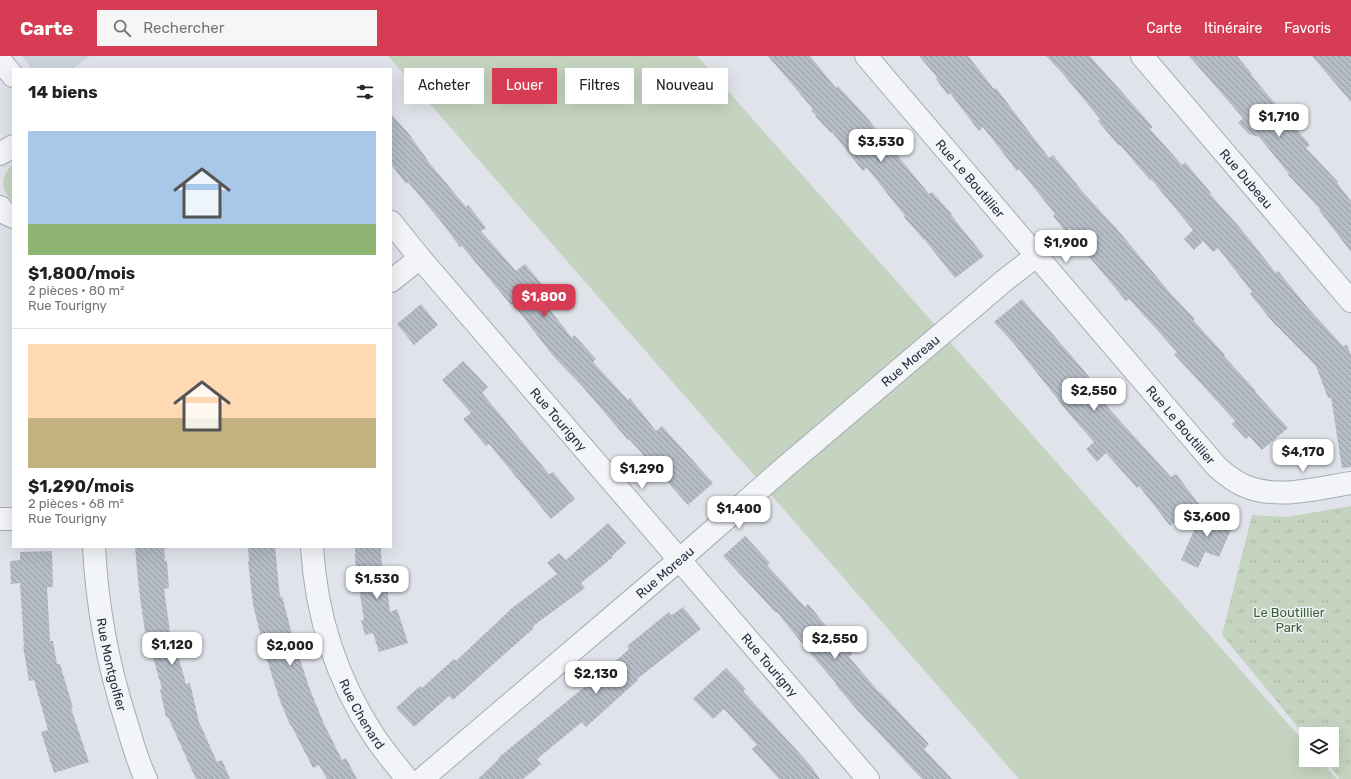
<!DOCTYPE html>
<html lang="fr">
<meta charset="utf-8">
<style>
:root{--surface:#fff;--page:#f6f6f6;--text:#202124;--muted:#757577;--line:#e0e0e0;--accent:#d63d54}
body{margin:0;font-family:Rubik,sans-serif;background:var(--page);color:var(--text);height:100vh;display:flex;flex-direction:column;font-size:15px;white-space:nowrap}
*{box-sizing:border-box;margin:0}
p{font-size:13px;color:var(--muted)}
.icon{flex:none;width:22px;height:22px;fill:none;stroke:currentColor;stroke-width:2;stroke-linecap:round;stroke-linejoin:round}
.map{position:relative;flex:1;overflow:hidden}
.side{position:absolute;left:12px;top:12px;width:380px;height:480px;display:flex;flex-direction:column;background:var(--surface);border-radius:0px;box-shadow:0 4px 16px #0002}
.side>*{flex:none}
.hud{position:absolute;left:404px;top:12px;width:380px;height:36px;display:flex;gap:8px}
.controls{position:absolute;left:1299px;top:671px;display:grid;gap:8px}
.controls a{display:grid;place-items:center;width:40px;height:40px;border-radius:0px;background:var(--surface);box-shadow:0 4px 16px #0002;font-size:20px}
.price{position:absolute;translate:-50% -34px;padding:0 9px;border-radius:8px;background:#fff;color:#222;font-size:13px;line-height:26px;filter:drop-shadow(0 1px 2px #0008)}
.price::after{content:'';position:absolute;left:50%;top:24px;width:12px;height:9px;margin-left:-6px;background:inherit;clip-path:polygon(0 0,100% 0,50% 100%)}
.price.current{background:var(--accent);color:#fff}
ul{padding:0;list-style:none}
li{display:grid;align-content:center;gap:8px;height:212px;padding:0 16px}
li+li{border-top:1px solid var(--line)}
li span{display:grid;place-items:center;height:124px;border-radius:0px;color:#555}
li>.icon{margin-inline-start:auto}
span .icon{width:72px;height:72px;fill:#fffc;stroke-width:1}
li b{font-size:17px}
h2{display:flex;justify-content:space-between;align-items:center;height:48px;padding:0 16px;font-size:17px}
.chip{padding:0 14px;border-radius:0px;background:var(--surface);box-shadow:0 4px 16px #0002;font-size:14px;line-height:36px}
.chip.current{background:var(--accent);color:#fff}
header{display:flex;align-items:center;gap:24px;box-sizing:border-box;height:56px;padding:0 20px;background:var(--accent);color:#fff}
header strong{font-size:19px}
nav{display:flex;gap:22px;margin-inline-start:auto;font-size:14px}
.search{width:280px;height:36px;background:var(--page);display:flex;align-items:center;gap:10px;box-sizing:border-box;padding:0 14px;border-radius:0px;color:var(--muted);font-size:15px}
.map>svg:first-child{display:block}
.built{fill:#cdd3dc}
.grass{fill:#c5d4c0}
.park{fill:url(#park-tufts)}
.building{fill:url(#building-back-hatch)}
.lines{fill:none;stroke-linecap:round;stroke-linejoin:round}
.street-casing{stroke:#a5abb4;stroke-width:24}
.street{stroke:#f3f4f8;stroke-width:22}
.labels{text-anchor:middle;dominant-baseline:central;stroke-width:3;stroke-linejoin:round;paint-order:stroke}
.street-label{font-size:13px;fill:#273142;stroke:#eff2f7}
.park-label{font-size:13px;fill:#3c5f34;stroke:#eff2f7}
</style>
<header>
<strong>Carte</strong>
<div class="search"><svg class="icon" aria-label="search" viewBox="0 0 24 24"><circle cx="10" cy="10" r="6"/><path d="M15 15l6 6"/></svg>Rechercher</div>
<nav><a>Carte</a><a>Itinéraire</a><a>Favoris</a></nav>
</header>
<div class="map">
<svg width="1351" height="723" viewBox="0 0 1351 723">
<defs>
<pattern id="park-tufts" width="24" height="20" patternUnits="userSpaceOnUse"><rect width="24" height="20" fill="#c5d4c0"/><path d="M3 7l-1-3M5 7V3M7 7l1-3M15 17l-1-3M17 17v-4M19 17l1-3" fill="none" stroke="#a9b6a6"/></pattern>
<pattern id="building-back-hatch" width="6" height="6" patternUnits="userSpaceOnUse"><rect width="6" height="6" fill="#b6bdc7"/><path d="M-1 5l2 2M0 0l6 6M5-1l2 2" fill="none" stroke="#949aa3"/></pattern>
</defs>
<rect width="100%" height="100%" fill="#e0e4ea"/>
<path class="built" d="M 22,0 L 90,0 L 72,13 L 32,13 Z"/>
<g class="grass">
<path d="M 388,0 L 697,0 L 1306,688 L 1306,704 L 1320,704 L 1337,723 L 1019,723 Z"/>
<path d="M 13,108 L 13,146 C 0,132 0,121 13,108 Z"/>
</g>
<path class="park" d="M 1351,450 L 1351,723 L 1340,723 L 1325,704 L 1332,704 L 1332,678 L 1306,678 L 1306,681 L 1222,579 L 1252,459 L 1287,461 Z"/>
<g class="building">
<path d="M 768,0 L 810,0 L 836,32 L 838,30 L 863,57 L 929,138 L 932,136 L 952,158 L 951,159 L 984,200 L 955,222 L 924,183 L 924,184 L 904,161 L 905,160 L 867,112 L 863,115 L 832,76 L 831,77 L 815,60 L 816,59 L 811,55 L 813,53 Z"/>
<path d="M 919,0 L 968,0 L 994,33 L 996,32 L 1049,102 L 1053,99 L 1082,135 L 1116,172 L 1171,238 L 1195,263 L 1193,264 L 1225,299 L 1224,300 L 1256,335 L 1255,336 L 1288,372 L 1262,394 L 1249,380 L 1246,383 L 1232,368 L 1235,365 L 1174,298 L 1177,296 L 1129,243 L 1126,245 L 1086,197 L 1089,195 L 1070,172 L 1066,176 L 1053,160 L 1055,158 L 1019,113 L 1017,115 L 983,71 L 979,75 L 950,37 L 948,39 L 936,23 L 937,21 Z"/>
<path d="M 1046,0 L 1090,0 L 1153,71 L 1150,73 L 1182,109 L 1185,106 L 1211,137 L 1210,138 L 1241,173 L 1276,217 L 1278,215 L 1309,253 L 1343,290 L 1347,289 L 1351,299 L 1351,411 L 1342,412 L 1331,341 L 1328,342 L 1316,310 L 1271,264 L 1250,238 L 1252,236 L 1218,192 L 1213,196 L 1203,185 L 1194,194 L 1184,183 L 1193,174 L 1151,123 L 1150,124 L 1120,89 L 1119,90 L 1098,65 L 1100,63 L 1063,18 Z"/>
<path d="M 1189,0 L 1237,0 L 1252,18 L 1251,19 L 1310,89 L 1306,92 L 1338,126 L 1337,127 L 1351,145 L 1351,196 L 1319,154 L 1320,153 L 1288,119 L 1289,118 L 1259,81 L 1249,78 L 1238,67 L 1243,62 Z"/>
<path d="M 1312,0 L 1351,0 L 1351,46 Z"/>
<path d="M 391,58 L 409,78 L 431,109 L 466,151 L 468,149 L 486,172 L 481,175 L 516,215 L 525,208 L 548,235 L 540,241 L 572,282 L 574,279 L 596,303 L 593,306 L 628,344 L 630,342 L 656,375 L 662,370 L 713,427 L 688,449 L 629,383 L 628,384 L 582,330 L 554,301 L 513,248 L 511,249 L 462,190 L 460,191 L 443,168 L 408,126 L 406,128 L 391,108 Z"/>
<path d="M 1022,243 L 1082,312 L 1106,343 L 1103,346 L 1171,421 L 1176,418 L 1199,448 L 1170,470 L 1139,430 L 1137,432 L 1106,397 L 1097,406 L 1086,393 L 1094,386 L 1070,359 L 1015,289 L 994,266 Z"/>
<path d="M 421,248 L 438,269 L 414,289 L 397,268 Z"/>
<path d="M 463,305 L 488,331 L 482,337 L 549,418 L 553,416 L 575,443 L 551,463 L 489,388 L 486,390 L 463,363 L 471,357 L 442,324 Z"/>
<path d="M 1203,454 L 1234,467 L 1219,501 L 1205,496 L 1198,512 L 1181,504 Z"/>
<path d="M 608,467 L 626,487 L 612,500 L 613,501 L 581,527 L 585,532 L 533,570 L 534,572 L 453,644 L 449,640 L 414,671 L 396,652 L 420,630 L 422,632 L 454,603 L 456,605 L 512,552 L 557,518 L 547,507 L 559,497 L 566,504 Z"/>
<path d="M 745,480 L 770,507 L 767,509 L 805,551 L 808,548 L 837,583 L 839,581 L 853,597 L 849,601 L 879,636 L 880,636 L 929,688 L 924,693 L 952,723 L 922,723 L 858,655 L 835,628 L 836,627 L 808,595 L 777,556 L 776,557 L 723,500 Z"/>
<path d="M 135,491 L 164,491 L 165,505 L 167,505 L 169,532 L 164,533 L 172,590 L 175,589 L 186,628 L 190,627 L 199,666 L 217,706 L 222,704 L 230,723 L 196,723 L 168,661 L 166,661 L 160,633 L 162,633 L 148,583 L 146,583 L 139,534 Z"/>
<path d="M 248,491 L 275,491 L 280,541 L 282,540 L 293,582 L 309,631 L 324,668 L 342,704 L 346,702 L 357,723 L 327,723 L 319,709 L 313,712 L 291,669 L 290,669 L 279,642 L 264,594 L 253,548 L 248,505 L 249,505 Z"/>
<path d="M 355,491 L 381,491 L 382,515 L 385,514 L 390,556 L 397,553 L 408,587 L 379,596 L 373,577 L 365,579 L 361,564 L 364,564 L 359,531 L 356,531 Z"/>
<path d="M 52,495 L 53,531 L 47,531 L 50,585 L 53,585 L 57,608 L 60,608 L 73,652 L 71,652 L 89,706 L 54,717 L 41,676 L 48,674 L 34,624 L 29,625 L 23,590 L 24,590 L 20,527 L 11,528 L 10,505 L 20,504 L 20,496 Z"/>
<path d="M 683,551 L 701,573 L 637,623 L 638,624 L 586,671 L 582,666 L 537,703 L 541,708 L 523,723 L 478,723 L 499,703 L 498,702 L 587,629 L 588,630 L 629,593 L 627,590 L 669,556 L 672,559 Z"/>
<path d="M 726,612 L 746,633 L 743,635 L 810,709 L 820,723 L 779,723 L 752,693 L 757,689 L 724,653 L 713,663 L 693,643 Z"/>
</g>
<g class="lines">
<defs>
<g id="street">
<path id="s1" d="M 866,0 L 1217,411 C 1226,419 1235,426 1245,430 C 1278,444 1318,432 1351,427"/>
<path id="s2" d="M 1142,0 L 1351,245"/>
<path d="M 0,4 L 13,20"/>
<path d="M 0,98 L 13,90"/>
<path d="M 0,151 L 5,157 L 13,161"/>
<path id="s3" d="M 391,166 L 420,202 L 868,723"/>
<path d="M 391,225 L 420,202"/>
<path d="M 0,463 L 13,463"/>
<path id="s4" d="M 94,491 C 97,550 108,609 126,665 C 132,685 137,705 146,723"/>
<path id="s5" d="M 312,491 C 316,559 336,622 374,680 C 384,695 396,709 407,723"/>
<path id="s6" d="M 422,723 L 679,504 L 785,411 L 1005,224 L 1036,200"/>
</g>
</defs>
<use href="#street" class="street-casing"/>
<use href="#street" class="street"/>
</g>
<g class="labels">
<g class="street-label">
<text stroke="none"><textPath href="#s2" startOffset="161">Rue Dubeau</textPath></text>
<text stroke="none"><textPath href="#s1" startOffset="161">Rue Le Boutillier</textPath></text>
<text stroke="none"><textPath href="#s6" startOffset="643">Rue Moreau</textPath></text>
<text stroke="none"><textPath href="#s3" startOffset="259">Rue Tourigny</textPath></text>
<text stroke="none"><textPath href="#s1" startOffset="485">Rue Le Boutillier</textPath></text>
<text stroke="none"><textPath href="#s6" startOffset="319">Rue Moreau</textPath></text>
<text stroke="none"><textPath href="#s4" startOffset="119">Rue Montgolfier</textPath></text>
<text stroke="none"><textPath href="#s3" startOffset="583">Rue Tourigny</textPath></text>
<text stroke="none"><textPath href="#s5" startOffset="176">Rue Chenard</textPath></text>
</g>
<g class="park-label">
<text x="1289" y="556">Le Boutillier<tspan x="1289" dy="15">Park</tspan></text>
</g>
</g>
</svg>
<div class="controls">
<a><svg class="icon" aria-label="layers" viewBox="0 0 24 24"><path d="M12 4l9 5-9 5-9-5zM3 14l9 5 9-5"/></svg></a>
</div>
<b class="price" style="left:1279px;top:82px">$1,710</b>
<b class="price" style="left:881px;top:107px">$3,530</b>
<b class="price" style="left:1066px;top:208px">$1,900</b>
<b class="price current" style="left:544px;top:262px">$1,800</b>
<b class="price" style="left:1094px;top:356px">$2,550</b>
<b class="price" style="left:1303px;top:417px">$4,170</b>
<b class="price" style="left:642px;top:434px">$1,290</b>
<b class="price" style="left:739px;top:474px">$1,400</b>
<b class="price" style="left:1207px;top:482px">$3,600</b>
<b class="price" style="left:377px;top:544px">$1,530</b>
<b class="price" style="left:835px;top:604px">$2,550</b>
<b class="price" style="left:172px;top:610px">$1,120</b>
<b class="price" style="left:290px;top:611px">$2,000</b>
<b class="price" style="left:596px;top:639px">$2,130</b>
<div class="hud">
<a class="chip">Acheter</a>
<a class="chip current">Louer</a>
<a class="chip">Filtres</a>
<a class="chip">Nouveau</a>
</div>
<section class="side">
<h2>14 biens<svg class="icon" aria-label="filters" viewBox="0 0 24 24"><path d="M4 7h16M4 17h16"/><circle cx="9" cy="7" r="2"/><circle cx="15" cy="17" r="2"/></svg></h2>
<ul>
<li><span style="background:linear-gradient(#a9c7e8 75%,#8fb573 0)"><svg class="icon" aria-label="home" viewBox="0 0 24 24"><path d="M3 11l9-7 9 7M6 9v11h12V9"/></svg></span><div><b>$1,800/mois</b><p>2 pièces · 80 m²</p><p>Rue Tourigny</p></div></li>
<li><span style="background:linear-gradient(#ffd9b3 60%,#c2b280 0)"><svg class="icon" aria-label="home" viewBox="0 0 24 24"><path d="M3 11l9-7 9 7M6 9v11h12V9"/></svg></span><div><b>$1,290/mois</b><p>2 pièces · 68 m²</p><p>Rue Tourigny</p></div></li>
</ul>
</section>
</div>
